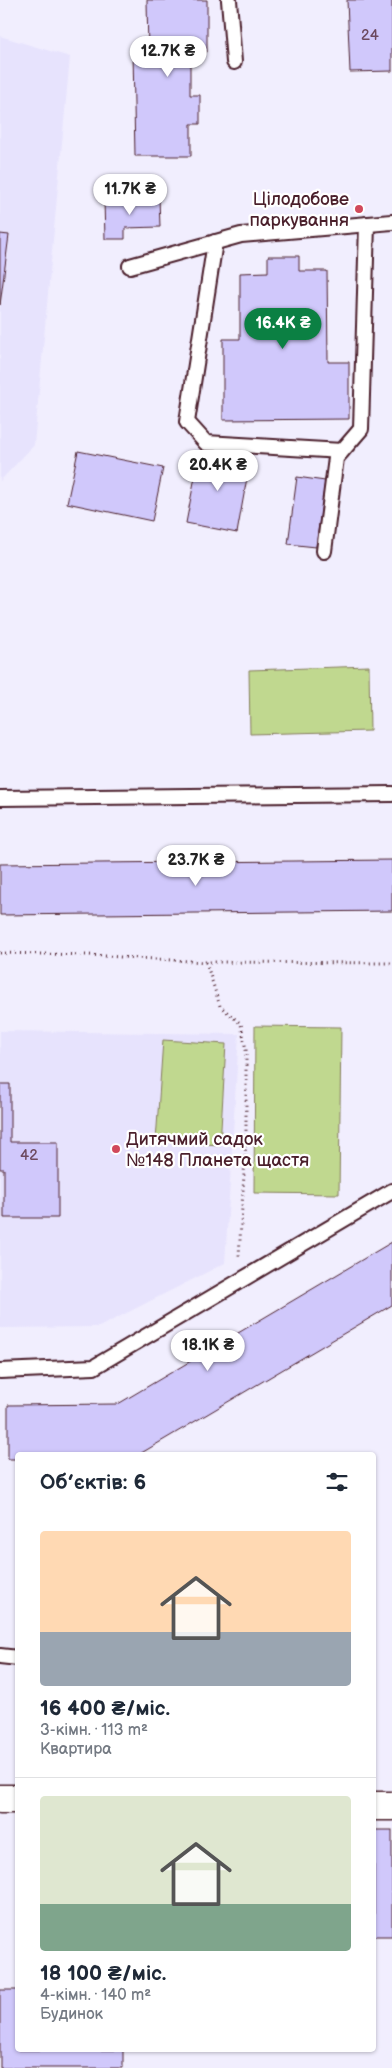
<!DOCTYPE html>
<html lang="uk">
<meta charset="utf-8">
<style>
:root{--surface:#fff;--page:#f6f6f7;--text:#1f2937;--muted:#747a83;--line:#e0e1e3;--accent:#0b8043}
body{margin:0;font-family:"Balsamiq Sans",sans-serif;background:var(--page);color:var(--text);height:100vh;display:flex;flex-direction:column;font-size:19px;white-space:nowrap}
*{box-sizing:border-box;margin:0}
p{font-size:16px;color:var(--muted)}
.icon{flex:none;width:28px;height:28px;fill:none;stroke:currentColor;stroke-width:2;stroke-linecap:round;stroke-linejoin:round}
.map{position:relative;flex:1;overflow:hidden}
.panel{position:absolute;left:15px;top:1452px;width:361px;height:600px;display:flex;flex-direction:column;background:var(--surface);border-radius:5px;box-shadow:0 1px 4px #0004}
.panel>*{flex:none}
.price{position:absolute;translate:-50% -42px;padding:0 11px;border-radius:18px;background:#fff;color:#222;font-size:16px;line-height:32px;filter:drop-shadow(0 1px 2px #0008)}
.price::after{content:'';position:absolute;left:50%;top:30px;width:15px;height:11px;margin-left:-8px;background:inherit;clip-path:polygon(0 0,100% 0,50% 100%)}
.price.current{background:var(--accent);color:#fff}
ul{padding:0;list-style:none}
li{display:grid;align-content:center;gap:10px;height:265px;padding:0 25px}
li+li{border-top:1px solid var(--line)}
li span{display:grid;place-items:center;height:155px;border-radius:5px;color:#555}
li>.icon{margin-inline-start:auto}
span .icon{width:90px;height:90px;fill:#fffc;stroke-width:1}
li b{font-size:21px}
h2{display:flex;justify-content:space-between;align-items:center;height:60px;padding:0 25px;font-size:21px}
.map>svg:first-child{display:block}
.built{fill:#e7e3fd}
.green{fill:#c0d88f;stroke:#857c5d}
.building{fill:#d0c8fb;stroke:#4a1f2b}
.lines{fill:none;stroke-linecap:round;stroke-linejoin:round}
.lane-casing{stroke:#4a1f2b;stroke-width:18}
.street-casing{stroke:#4a1f2b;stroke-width:31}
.path{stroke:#4a1f2b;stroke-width:3;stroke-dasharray:1 4;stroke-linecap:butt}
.lane{stroke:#fff;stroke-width:14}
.street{stroke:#fff;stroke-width:28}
.poi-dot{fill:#d1495b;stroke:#fff;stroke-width:2}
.labels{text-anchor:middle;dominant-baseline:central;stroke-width:4.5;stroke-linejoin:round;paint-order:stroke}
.number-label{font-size:15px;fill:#6c495f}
.poi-label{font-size:18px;fill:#4a1f2b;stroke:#fff;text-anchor:end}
</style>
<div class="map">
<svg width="392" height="2068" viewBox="0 0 392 2068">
<rect width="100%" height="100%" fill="#f1eefe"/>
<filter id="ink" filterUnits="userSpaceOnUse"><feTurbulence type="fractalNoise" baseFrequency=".02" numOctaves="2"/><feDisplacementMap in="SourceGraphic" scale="10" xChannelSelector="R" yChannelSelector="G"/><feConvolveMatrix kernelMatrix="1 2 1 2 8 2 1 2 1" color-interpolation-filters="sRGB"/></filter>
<g filter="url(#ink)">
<g class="built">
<path d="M 0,36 L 70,57 L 34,445 L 0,481 Z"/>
<path d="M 0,1031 L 239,1034 L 225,1263 L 99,1327 L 0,1328 Z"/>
</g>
<g class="green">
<path d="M 369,666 L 370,731 L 250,734 L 249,670 Z"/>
<path d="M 255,1026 L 341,1027 L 339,1194 L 254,1193 Z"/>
<path d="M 163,1040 L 226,1044 L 220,1145 L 156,1141 Z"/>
</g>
<g class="building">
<path d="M 147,0 L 207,0 L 207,52 L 190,52 L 190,95 L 200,95 L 200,124 L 191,124 L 191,156 L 135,156 L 133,53 L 148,52 Z"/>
<path d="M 347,0 L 392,0 L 392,71 L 350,72 Z"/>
<path d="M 159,198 L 160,227 L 125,228 L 125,239 L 105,239 L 104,200 Z"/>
<path d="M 0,234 L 9,235 L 0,305 Z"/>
<path d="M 268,256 L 299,256 L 299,271 L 327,271 L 328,362 L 349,362 L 349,419 L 223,420 L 223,339 L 240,339 L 240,273 L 268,272 Z"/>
<path d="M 78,451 L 163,468 L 152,521 L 67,503 Z"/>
<path d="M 200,451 L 250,461 L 237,533 L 186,523 Z"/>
<path d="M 297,477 L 325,481 L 316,547 L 288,544 Z"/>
<path d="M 392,860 L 392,911 L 0,915 L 0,864 Z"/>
<path d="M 0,1084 L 10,1084 L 10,1142 L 58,1142 L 58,1218 L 4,1218 L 4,1169 L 0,1169 Z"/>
<path d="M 392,1242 L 392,1305 L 138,1455 L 18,1455 L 18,1459 L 8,1459 L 8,1405 L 118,1404 Z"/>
<rect x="374" y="1830" width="18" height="106"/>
<path d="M 0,1990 L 18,1990 L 18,2050 L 123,2050 L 123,2068 L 0,2068 Z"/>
</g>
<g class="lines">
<defs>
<g id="lane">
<path d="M 229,0 L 234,62"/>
<path d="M 215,242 L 187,422 L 206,443 L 342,451"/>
<path d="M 130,266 L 241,235 L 392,222"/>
<path d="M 324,551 L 336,458 L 361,429 L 367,224"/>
<path d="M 0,798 L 392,794"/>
<path d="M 0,1371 L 94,1367 L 392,1191"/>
<path d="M 0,1656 L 18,1658"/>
</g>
<g id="street">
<path d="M 0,1799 L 18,1799"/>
<path d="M 374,1806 L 392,1806"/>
</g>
</defs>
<use href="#lane" class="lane-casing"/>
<use href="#street" class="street-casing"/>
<g class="path">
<path d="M 0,953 L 88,955 L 206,962 L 392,963"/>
<path d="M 206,962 L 220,1006 L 241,1024 L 246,1050 L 246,1141 L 239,1256"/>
</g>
<use href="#lane" class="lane"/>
<use href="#street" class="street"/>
</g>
</g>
<g class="poi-dot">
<circle cx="359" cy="209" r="5"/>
<circle cx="116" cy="1149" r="5"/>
</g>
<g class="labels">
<g class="number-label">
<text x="370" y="35">24</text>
<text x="29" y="1155">42</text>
</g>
<g class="poi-label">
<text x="349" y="199">Цілодобове<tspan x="349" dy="21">паркування</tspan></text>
<text x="126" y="1139" text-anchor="start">Дитячмий садок<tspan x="126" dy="21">№148 Планета щастя</tspan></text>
</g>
</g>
</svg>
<b class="price" style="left:168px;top:78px">12.7K ₴</b>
<b class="price" style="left:130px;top:216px">11.7K ₴</b>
<b class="price current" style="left:283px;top:350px">16.4K ₴</b>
<b class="price" style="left:218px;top:492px">20.4K ₴</b>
<b class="price" style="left:196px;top:887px">23.7K ₴</b>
<b class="price" style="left:208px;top:1372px">18.1K ₴</b>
<section class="panel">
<h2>Об’єктів: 6<svg class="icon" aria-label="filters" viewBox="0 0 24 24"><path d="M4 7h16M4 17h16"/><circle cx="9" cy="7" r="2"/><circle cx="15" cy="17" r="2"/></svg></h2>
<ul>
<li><span style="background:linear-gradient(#ffd9b3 65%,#9aa5b1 0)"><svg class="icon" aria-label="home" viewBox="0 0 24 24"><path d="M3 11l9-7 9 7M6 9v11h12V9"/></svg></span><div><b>16 400 ₴/міс.</b><p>3-кімн. · 113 m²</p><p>Квартира</p></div></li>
<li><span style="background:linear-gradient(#dfe7d0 70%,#7fa58c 0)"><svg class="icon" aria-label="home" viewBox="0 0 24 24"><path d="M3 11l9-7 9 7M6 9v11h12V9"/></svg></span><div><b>18 100 ₴/міс.</b><p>4-кімн. · 140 m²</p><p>Будинок</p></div></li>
</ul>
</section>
</div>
